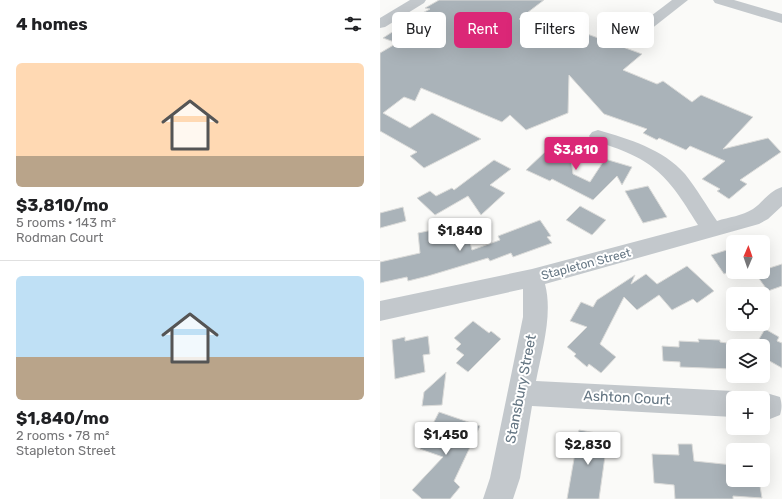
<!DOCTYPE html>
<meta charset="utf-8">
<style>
:root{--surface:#fff;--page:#f6f6f6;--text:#202124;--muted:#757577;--line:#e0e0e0;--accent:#db2777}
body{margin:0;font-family:Rubik,sans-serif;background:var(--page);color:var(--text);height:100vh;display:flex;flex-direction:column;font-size:15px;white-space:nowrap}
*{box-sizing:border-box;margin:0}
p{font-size:13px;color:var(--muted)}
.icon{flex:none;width:22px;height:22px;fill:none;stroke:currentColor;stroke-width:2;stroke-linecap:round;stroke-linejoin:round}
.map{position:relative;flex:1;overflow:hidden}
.drawer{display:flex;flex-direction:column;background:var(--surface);width:380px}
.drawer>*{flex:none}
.hud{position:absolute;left:12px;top:12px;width:330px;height:36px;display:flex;gap:8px}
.needle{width:26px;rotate:2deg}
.controls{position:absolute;left:346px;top:235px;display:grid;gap:8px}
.controls a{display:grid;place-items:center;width:44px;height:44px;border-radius:6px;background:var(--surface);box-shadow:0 4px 16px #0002;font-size:20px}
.price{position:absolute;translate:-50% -34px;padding:0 9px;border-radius:4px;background:#fff;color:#222;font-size:13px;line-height:26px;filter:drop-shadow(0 1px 2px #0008)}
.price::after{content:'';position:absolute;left:50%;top:24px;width:12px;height:9px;margin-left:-6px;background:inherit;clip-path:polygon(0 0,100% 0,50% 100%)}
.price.current{background:var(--accent);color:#fff}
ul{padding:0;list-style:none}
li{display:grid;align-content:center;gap:8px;height:212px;padding:0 16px}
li+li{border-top:1px solid var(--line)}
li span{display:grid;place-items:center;height:124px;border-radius:6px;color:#555}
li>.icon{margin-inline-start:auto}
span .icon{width:72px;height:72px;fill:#fffc;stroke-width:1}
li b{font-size:17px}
h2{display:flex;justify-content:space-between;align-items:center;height:48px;padding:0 16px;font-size:17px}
.tag{padding:0 14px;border-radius:6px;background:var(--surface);box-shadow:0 4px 16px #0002;font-size:14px;line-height:36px}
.tag.current{background:var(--accent);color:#fff}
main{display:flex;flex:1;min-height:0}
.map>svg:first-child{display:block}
.building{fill:#aab3b9;stroke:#dcdcda}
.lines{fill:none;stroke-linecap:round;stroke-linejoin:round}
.minor{fill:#c3c8cc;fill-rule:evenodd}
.labels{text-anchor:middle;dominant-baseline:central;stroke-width:4;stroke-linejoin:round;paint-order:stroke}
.street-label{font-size:12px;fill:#657683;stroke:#fff}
.near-street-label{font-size:14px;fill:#657683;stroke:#fff}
</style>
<main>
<section class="drawer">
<h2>4 homes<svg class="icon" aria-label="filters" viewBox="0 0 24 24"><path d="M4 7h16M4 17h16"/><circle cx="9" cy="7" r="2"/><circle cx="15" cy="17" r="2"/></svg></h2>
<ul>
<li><span style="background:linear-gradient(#ffd9b3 75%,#b9a48a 0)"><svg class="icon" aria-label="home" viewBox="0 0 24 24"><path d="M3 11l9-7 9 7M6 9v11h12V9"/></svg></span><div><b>$3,810/mo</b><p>5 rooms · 143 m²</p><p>Rodman Court</p></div></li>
<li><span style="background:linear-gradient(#bfe0f5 65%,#b9a48a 0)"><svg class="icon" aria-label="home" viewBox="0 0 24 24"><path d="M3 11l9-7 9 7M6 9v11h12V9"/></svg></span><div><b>$1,840/mo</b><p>2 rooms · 78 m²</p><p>Stapleton Street</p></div></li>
</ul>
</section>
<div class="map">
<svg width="402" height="499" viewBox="0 0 402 499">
<rect width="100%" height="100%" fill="#fafaf8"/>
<g class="building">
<path d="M 59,0 L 164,0 L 139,19 L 167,29 L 177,23 L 262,54 L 243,70 L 277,84 L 283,81 L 312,102 L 321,95 L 373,117 L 343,149 L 388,138 L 401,152 L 360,180 L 367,184 L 349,199 L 337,191 L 340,189 L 322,179 L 345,161 L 310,146 L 306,150 L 279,138 L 277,140 L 263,133 L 267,129 L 224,114 L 189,75 L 188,113 L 146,130 L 130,115 L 122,122 L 41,88 L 35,101 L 24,97 L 3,113 L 30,128 L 52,113 L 101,139 L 44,168 L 30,156 L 37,152 L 0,131 L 0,53 L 17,43 L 3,38 L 20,27 L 18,26 L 50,9 L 45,8 Z"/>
<path d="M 183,143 L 184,151 L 189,145 L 193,174 L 210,182 L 225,159 L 252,167 L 242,185 L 237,176 L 213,200 L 172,179 L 170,181 L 146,170 L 165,152 L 165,144 Z"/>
<path d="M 114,160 L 131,169 L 110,185 L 125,193 L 101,215 L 88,196 L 55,215 L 37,198 L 50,191 L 56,196 L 72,188 L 74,190 Z"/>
<path d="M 268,186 L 287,217 L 263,223 L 245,191 Z"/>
<path d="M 200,206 L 226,220 L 212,235 L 186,220 Z"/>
<path d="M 23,207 L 26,221 L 0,228 L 0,213 Z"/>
<path d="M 160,220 L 171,236 L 167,237 L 172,243 L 133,257 L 131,253 L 110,261 L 108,258 L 48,276 L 28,281 L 27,277 L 0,283 L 0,262 L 40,253 L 38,233 L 67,227 L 73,244 L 89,239 L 92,250 L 120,240 L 118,236 Z"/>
<path d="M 353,248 L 353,270 L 344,274 L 331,255 Z"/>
<path d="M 402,264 L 402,286 L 388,291 L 375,273 L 383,272 L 383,270 Z"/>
<path d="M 307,266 L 334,291 L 317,303 L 313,299 L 292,310 L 279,295 L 257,310 L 244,297 L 220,344 L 236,357 L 221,373 L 209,364 L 207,367 L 194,356 L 196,354 L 187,347 L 207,327 L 190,321 L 201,302 L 213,307 L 217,300 L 255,275 L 251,284 L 266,274 L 277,284 Z"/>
<path d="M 93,321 L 109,333 L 111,331 L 121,339 L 88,372 L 76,363 L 84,355 L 76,349 L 81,344 L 74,338 Z"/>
<path d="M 385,329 L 399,337 L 397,341 L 402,343 L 402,368 L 386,359 L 383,365 L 383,346 L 375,346 Z"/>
<path d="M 48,336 L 50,354 L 43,355 L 45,372 L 15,379 L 12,340 L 25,337 L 25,341 Z"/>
<path d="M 318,339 L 340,340 L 340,342 L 347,343 L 351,369 L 300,367 L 300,362 L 283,361 L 282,346 L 299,347 L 299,341 L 319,342 Z"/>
<path d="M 66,372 L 62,405 L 42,406 L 44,392 Z"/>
<path d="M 59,412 L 100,426 L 74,481 L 80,487 L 70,499 L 42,499 L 32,490 L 63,457 L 40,449 Z"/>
<path d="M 199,430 L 228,435 L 219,499 L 187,499 Z"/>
<path d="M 298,444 L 312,444 L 314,461 L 353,465 L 353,480 L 379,480 L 382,498 L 353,496 L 353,499 L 295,499 L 294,485 L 274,483 L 272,454 L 299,455 Z"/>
</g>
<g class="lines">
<g class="minor">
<path d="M 30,0 L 46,0 L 44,3 L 5,27 L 0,28 L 0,18 Z"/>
<path d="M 292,0 L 308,0 L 252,44 L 247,45 L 242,44 L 240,41 L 242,38 Z"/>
<path d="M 333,0 L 354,0 L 402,14 L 402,23 L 335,3 Z"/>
<path d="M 218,130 C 249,139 283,149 305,174 C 317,189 326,205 337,221 C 349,217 362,216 373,209 C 383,202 389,191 402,187 L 402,206 L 388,219 L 379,224 L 165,284 C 173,314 162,350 156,381 L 353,391 L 363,395 L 364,398 L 353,398 L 353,417 L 152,406 L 140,478 L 133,499 L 103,499 L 110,478 L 143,317 L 143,289 L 0,321 L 0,301 L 152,269 L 318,225 C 285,171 273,159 212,140 L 209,136 L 212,132 Z"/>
<path d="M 383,392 L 400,397 C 402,404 402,408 400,415 L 390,419 L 383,418 L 383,398 L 372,398 L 373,396 Z"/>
</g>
</g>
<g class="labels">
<g class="street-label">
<text transform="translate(206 264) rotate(-15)">Stapleton Street</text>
</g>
<g class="near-street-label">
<text transform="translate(141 389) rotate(-79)">Stansbury Street</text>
<text transform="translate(247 398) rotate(3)">Ashton Court</text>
</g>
</g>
</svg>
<div class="controls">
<a><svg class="needle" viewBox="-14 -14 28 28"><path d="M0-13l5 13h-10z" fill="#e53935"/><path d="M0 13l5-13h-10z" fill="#757577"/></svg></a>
<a><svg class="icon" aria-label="locate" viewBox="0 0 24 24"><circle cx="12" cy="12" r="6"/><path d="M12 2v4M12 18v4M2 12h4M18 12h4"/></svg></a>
<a><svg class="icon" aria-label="layers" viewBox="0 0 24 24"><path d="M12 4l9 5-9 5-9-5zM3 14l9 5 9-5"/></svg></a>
<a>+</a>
<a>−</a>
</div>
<b class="price current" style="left:196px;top:171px">$3,810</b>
<b class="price" style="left:80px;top:252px">$1,840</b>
<b class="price" style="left:66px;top:456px">$1,450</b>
<b class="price" style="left:208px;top:466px">$2,830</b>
<div class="hud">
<a class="tag">Buy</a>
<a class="tag current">Rent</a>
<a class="tag">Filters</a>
<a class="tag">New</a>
</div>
</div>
</main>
